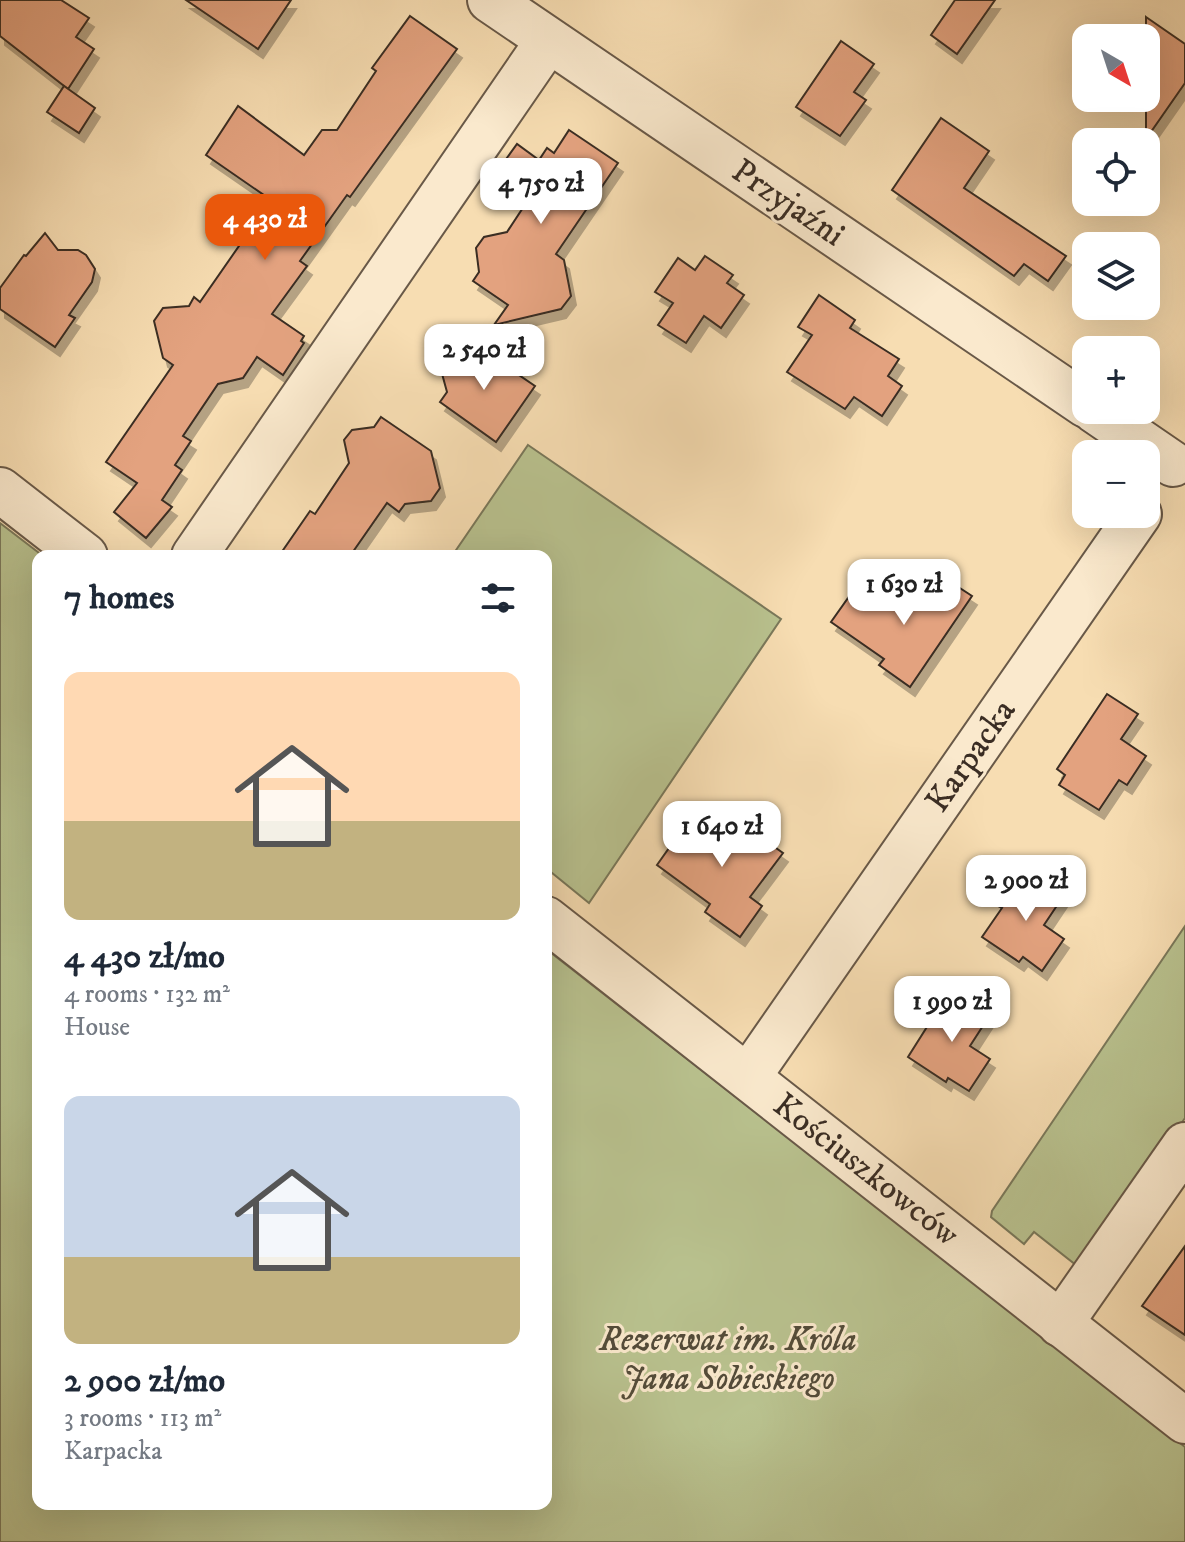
<!DOCTYPE html>
<meta charset="utf-8">
<style>
:root{--surface:#fff;--page:#f6f6f7;--text:#1f2937;--muted:#747a83;--accent:#ea580c}
body{margin:0;font-family:"IM FELL DW Pica",serif;background:var(--page);color:var(--text);height:100vh;display:flex;flex-direction:column;font-size:30px;white-space:nowrap}
*{box-sizing:border-box;margin:0}
p{font-size:26px;color:var(--muted)}
.icon{flex:none;width:44px;height:44px;fill:none;stroke:currentColor;stroke-width:2;stroke-linecap:round;stroke-linejoin:round}
.map{position:relative;flex:1;overflow:hidden}
.details{position:absolute;left:32px;top:550px;width:520px;height:960px;display:flex;flex-direction:column;background:var(--surface);border-radius:16px;box-shadow:0 8px 32px #0002}
.details>*{flex:none}
.needle{width:52px;rotate:141deg}
.tools{position:absolute;left:1072px;top:24px;display:grid;gap:16px}
.tools a{display:grid;place-items:center;width:88px;height:88px;border-radius:16px;background:var(--surface);box-shadow:0 8px 32px #0002;font-size:40px}
.price{position:absolute;translate:-50% -68px;padding:0 18px;border-radius:16px;background:#fff;color:#222;font-size:26px;line-height:52px;filter:drop-shadow(0 2px 4px #0008)}
.price::after{content:'';position:absolute;left:50%;top:48px;width:24px;height:18px;margin-left:-12px;background:inherit;clip-path:polygon(0 0,100% 0,50% 100%)}
.price.active{background:var(--accent);color:#fff}
ul{padding:0;list-style:none}
li{display:grid;align-content:center;gap:16px;height:424px;padding:0 32px}
li span{display:grid;place-items:center;height:248px;border-radius:16px;color:#555}
li>.icon{margin-inline-start:auto}
span .icon{width:144px;height:144px;fill:#fffc;stroke-width:1}
li b{font-size:34px}
h2{display:flex;justify-content:space-between;align-items:center;height:96px;padding:0 32px;font-size:34px}
.map>svg:first-child{display:block}
.green{fill:#b9c28f;stroke:#7a785a;stroke-width:2}
.building{fill:#e3a27f;stroke:#3a2d24;stroke-width:2;filter:url(#shadow)}
.lines{fill:none;stroke-linecap:round;stroke-linejoin:round}
.minor-casing{stroke:#695948;stroke-width:48}
.minor{stroke:#fae9cd;stroke-width:44}
.labels{text-anchor:middle;dominant-baseline:central;stroke-width:6;stroke-linejoin:round;paint-order:stroke}
.street-label{font-size:34px;fill:#3a2d24;stroke:#fae9cd}
.park-label{font-size:34px;font-style:italic;fill:#534b39;stroke:#fae9cd}
</style>
<div class="map">
<svg width="1185" height="1542" viewBox="0 0 1185 1542">
<defs>
<filter id="shadow"><feDropShadow dx="5" dy="9" stdDeviation="0" flood-color="#0004"/></filter>
</defs>
<rect width="100%" height="100%" fill="#f7ddb2"/>
<filter id="stains"><feTurbulence type="fractalNoise" baseFrequency=".0025" numOctaves="4"/><feColorMatrix values="0 0 0 0 .2 0 0 0 0 .09 0 0 0 0 .02 0 0 0 .5 -.17"/></filter>
<radialGradient id="worn" r=".72"><stop offset=".6" stop-color="#630" stop-opacity="0"/><stop offset="1" stop-color="#630" stop-opacity=".3"/></radialGradient>
<g class="green">
<path d="M 528,445 L 781,619 L 589,903 L 546,868 L 546,556 L 452,556 Z"/>
<path d="M 0,523 L 43,556 L 38,556 L 38,1504 L 546,1504 L 546,949 L 1185,1447 L 1185,1542 L 0,1542 Z"/>
<path d="M 1185,926 L 1185,1118 L 1081,1269 L 1034,1232 L 1024,1244 L 991,1217 L 992,1211 Z"/>
</g>
<g class="building">
<path d="M 0,0 L 61,0 L 89,18 L 76,37 L 94,49 L 68,89 L 0,36 Z"/>
<path d="M 186,0 L 291,0 L 258,49 Z"/>
<path d="M 955,0 L 995,0 L 957,54 L 931,35 Z"/>
<path d="M 410,16 L 457,49 L 350,197 L 347,195 L 300,261 L 307,266 L 272,314 L 304,336 L 301,341 L 304,343 L 283,375 L 257,357 L 243,378 L 218,384 L 183,436 L 191,441 L 175,465 L 182,470 L 162,500 L 172,507 L 146,538 L 114,512 L 137,483 L 106,462 L 173,365 L 163,358 L 154,321 L 163,308 L 189,306 L 194,297 L 200,302 L 271,200 L 206,155 L 238,106 L 304,155 L 322,130 L 337,130 L 376,71 L 372,68 Z"/>
<path d="M 1146,17 L 1185,44 L 1185,83 L 1146,139 Z"/>
<path d="M 841,41 L 874,64 L 854,92 L 866,100 L 840,136 L 796,107 Z"/>
<path d="M 64,86 L 95,108 L 79,133 L 47,112 Z"/>
<path d="M 941,118 L 989,151 L 964,188 L 1066,256 L 1048,281 L 1024,264 L 1014,276 L 892,190 Z"/>
<path d="M 569,130 L 618,163 L 556,254 L 564,260 L 571,296 L 561,309 L 494,325 L 508,305 L 473,281 L 479,272 L 476,248 L 484,237 L 507,232 L 530,197 L 496,173 L 517,144 L 539,160 L 547,148 L 554,153 Z"/>
<path d="M 45,233 L 58,250 L 78,250 L 86,255 L 95,269 L 92,282 L 69,315 L 75,318 L 55,347 L 0,309 L 0,288 L 24,255 L 26,256 Z"/>
<path d="M 705,256 L 733,275 L 727,283 L 744,295 L 721,328 L 704,316 L 686,343 L 658,325 L 673,303 L 655,292 L 678,258 L 695,270 Z"/>
<path d="M 819,295 L 855,320 L 850,328 L 899,359 L 888,376 L 902,386 L 882,416 L 854,397 L 845,409 L 787,372 L 812,335 L 798,327 Z"/>
<path d="M 478,347 L 535,386 L 496,442 L 440,402 L 447,392 L 441,370 L 448,360 L 473,354 Z"/>
<path d="M 381,417 L 431,451 L 440,488 L 431,501 L 405,504 L 399,512 L 387,503 L 350,556 L 279,556 L 310,511 L 315,514 L 349,463 L 344,440 L 352,430 L 374,427 Z"/>
<path d="M 940,575 L 972,596 L 910,687 L 879,665 L 884,659 L 831,622 L 853,591 L 874,606 L 926,596 Z"/>
<path d="M 1107,694 L 1138,714 L 1121,739 L 1146,756 L 1127,785 L 1119,780 L 1099,810 L 1059,785 L 1065,775 L 1057,769 Z"/>
<path d="M 728,814 L 783,853 L 750,897 L 762,906 L 740,937 L 705,912 L 710,904 L 657,865 L 691,817 L 715,834 Z"/>
<path d="M 1023,871 L 1062,898 L 1044,925 L 1064,939 L 1042,971 L 1023,957 L 1019,962 L 982,937 L 1002,908 L 998,906 Z"/>
<path d="M 949,992 L 988,1018 L 970,1046 L 990,1059 L 969,1091 L 948,1078 L 946,1082 L 908,1057 Z"/>
<path d="M 1185,1246 L 1185,1335 L 1142,1306 Z"/>
</g>
<g class="lines">
<defs>
<g id="minor">
<path d="M 490,0 L 1086,405"/>
<path d="M 1094,410 L 1173,464"/>
<path d="M 0,490 L 85,556"/>
<path d="M 194,556 L 548,41"/>
<path d="M 546,919 L 1185,1421"/>
<path d="M 748,1077 L 1139,514"/>
<path d="M 1060,1324 L 1185,1145"/>
</g>
</defs>
<use href="#minor" class="minor-casing"/>
<use href="#minor" class="minor"/>
</g>
<g class="labels">
<g class="street-label">
<text transform="translate(788 203) rotate(34)">Przyjaźni</text>
<text transform="translate(971 756) rotate(-55)">Karpacka</text>
<text transform="translate(866 1170) rotate(38)">Kościuszkowców</text>
</g>
<g class="park-label">
<text x="728" y="1340">Rezerwat im. Króla<tspan x="728" dy="39">Jana Sobieskiego</tspan></text>
</g>
</g>
<rect width="100%" height="100%" filter="url(#stains)"/>
<rect width="100%" height="100%" fill="url(#worn)"/>
</svg>
<div class="tools">
<a><svg class="needle" viewBox="-14 -14 28 28"><path d="M0-13l5 13h-10z" fill="#e53935"/><path d="M0 13l5-13h-10z" fill="#747a83"/></svg></a>
<a><svg class="icon" aria-label="locate" viewBox="0 0 24 24"><circle cx="12" cy="12" r="6"/><path d="M12 2v4M12 18v4M2 12h4M18 12h4"/></svg></a>
<a><svg class="icon" aria-label="layers" viewBox="0 0 24 24"><path d="M12 4l9 5-9 5-9-5zM3 14l9 5 9-5"/></svg></a>
<a>+</a>
<a>−</a>
</div>
<b class="price" style="left:541px;top:226px">4 750 zł</b>
<b class="price active" style="left:265px;top:262px">4 430 zł</b>
<b class="price" style="left:484px;top:392px">2 540 zł</b>
<b class="price" style="left:904px;top:627px">1 630 zł</b>
<b class="price" style="left:722px;top:869px">1 640 zł</b>
<b class="price" style="left:1026px;top:923px">2 900 zł</b>
<b class="price" style="left:952px;top:1044px">1 990 zł</b>
<section class="details">
<h2>7 homes<svg class="icon" aria-label="filters" viewBox="0 0 24 24"><path d="M4 7h16M4 17h16"/><circle cx="9" cy="7" r="2"/><circle cx="15" cy="17" r="2"/></svg></h2>
<ul>
<li><span style="background:linear-gradient(#ffd9b3 60%,#c2b280 0)"><svg class="icon" aria-label="home" viewBox="0 0 24 24"><path d="M3 11l9-7 9 7M6 9v11h12V9"/></svg></span><div><b>4 430 zł/mo</b><p>4 rooms · 132 m²</p><p>House</p></div></li>
<li><span style="background:linear-gradient(#c9d6e8 65%,#c2b280 0)"><svg class="icon" aria-label="home" viewBox="0 0 24 24"><path d="M3 11l9-7 9 7M6 9v11h12V9"/></svg></span><div><b>2 900 zł/mo</b><p>3 rooms · 113 m²</p><p>Karpacka</p></div></li>
</ul>
</section>
</div>
